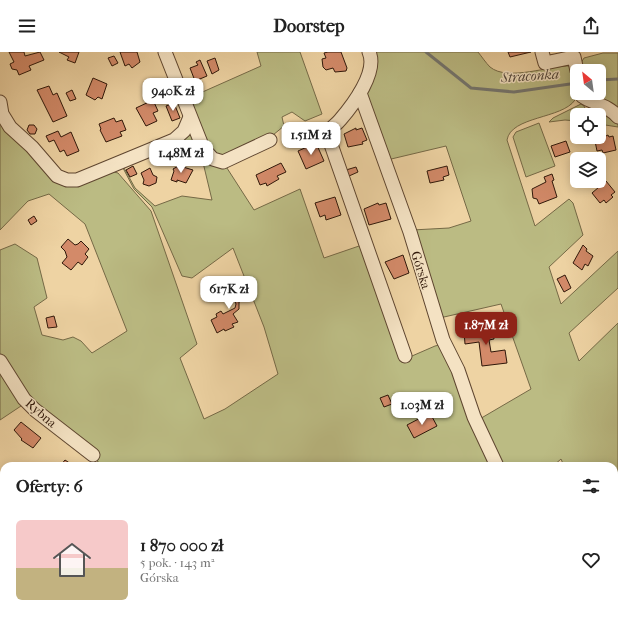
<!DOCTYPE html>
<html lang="pl">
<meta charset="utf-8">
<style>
:root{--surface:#fff;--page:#f2f2f2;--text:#222;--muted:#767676;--accent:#8f2418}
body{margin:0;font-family:"IM FELL French Canon",serif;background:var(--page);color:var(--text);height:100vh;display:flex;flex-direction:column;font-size:15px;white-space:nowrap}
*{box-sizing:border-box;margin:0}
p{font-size:13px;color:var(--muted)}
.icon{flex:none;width:22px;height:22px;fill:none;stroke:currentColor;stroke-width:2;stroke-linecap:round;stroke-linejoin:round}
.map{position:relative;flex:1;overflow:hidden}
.side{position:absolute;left:0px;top:410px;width:618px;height:156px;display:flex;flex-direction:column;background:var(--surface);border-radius:12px 12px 0 0;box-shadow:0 2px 10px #0003}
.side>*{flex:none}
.needle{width:26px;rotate:331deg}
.tools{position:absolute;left:570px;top:12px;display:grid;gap:8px}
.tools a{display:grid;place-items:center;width:36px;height:36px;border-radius:6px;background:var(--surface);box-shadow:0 2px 10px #0003;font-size:20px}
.price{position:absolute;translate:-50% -34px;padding:0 9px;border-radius:8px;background:#fff;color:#222;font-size:13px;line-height:26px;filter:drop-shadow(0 1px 2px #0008)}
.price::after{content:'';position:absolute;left:50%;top:24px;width:12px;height:9px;margin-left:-6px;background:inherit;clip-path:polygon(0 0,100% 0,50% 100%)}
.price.current{background:var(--accent);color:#fff}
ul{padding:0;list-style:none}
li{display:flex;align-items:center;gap:12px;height:100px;padding:0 16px}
li span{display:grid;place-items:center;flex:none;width:112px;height:80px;border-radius:6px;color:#555}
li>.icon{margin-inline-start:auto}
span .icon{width:48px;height:48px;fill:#fffc;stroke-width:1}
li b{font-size:17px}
h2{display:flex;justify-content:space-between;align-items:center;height:48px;padding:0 16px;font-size:17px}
header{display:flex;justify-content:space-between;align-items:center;height:52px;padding:0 16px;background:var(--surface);font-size:18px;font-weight:800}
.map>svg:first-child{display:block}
.green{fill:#bbbb83;stroke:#756946}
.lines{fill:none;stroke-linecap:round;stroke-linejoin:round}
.stream{stroke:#73756f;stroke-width:3}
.building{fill:#d38a69;stroke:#2f1709}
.minor-casing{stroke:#5f4630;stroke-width:15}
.minor{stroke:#f4e2c3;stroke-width:13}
.labels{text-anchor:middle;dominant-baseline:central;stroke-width:3;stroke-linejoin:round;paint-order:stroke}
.street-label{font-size:13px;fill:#2f1709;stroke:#f4e2c3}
.water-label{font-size:14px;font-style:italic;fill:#51463c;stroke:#f4e2c3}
</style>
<header><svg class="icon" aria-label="menu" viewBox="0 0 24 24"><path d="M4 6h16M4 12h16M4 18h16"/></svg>Doorstep<svg class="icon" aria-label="share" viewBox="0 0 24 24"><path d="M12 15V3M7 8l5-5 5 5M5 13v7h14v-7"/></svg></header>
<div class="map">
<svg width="618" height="566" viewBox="0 0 618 566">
<rect width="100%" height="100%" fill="#eed3a3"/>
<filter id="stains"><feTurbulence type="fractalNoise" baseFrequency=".005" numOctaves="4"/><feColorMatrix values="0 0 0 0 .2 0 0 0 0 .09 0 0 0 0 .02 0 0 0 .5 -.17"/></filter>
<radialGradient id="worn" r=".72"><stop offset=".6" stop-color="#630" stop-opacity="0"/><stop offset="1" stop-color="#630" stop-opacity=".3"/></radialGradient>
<g class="green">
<path d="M 257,0 L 300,0 L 322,62 L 305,69 L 292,60 L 282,65 L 284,74 L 273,83 L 231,105 L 212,103 L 189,46 L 261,14 Z"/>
<path d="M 374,0 L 478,0 C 482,5 486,11 490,15 C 508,30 550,13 571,14 C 574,20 574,26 575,32 C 576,37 578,43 575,48 C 562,67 511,64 507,88 L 535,174 L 569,147 L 573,151 L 583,183 L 549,215 L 561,252 L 618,199 L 618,236 L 569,281 L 579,309 L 618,271 L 618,566 L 32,566 L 30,562 L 614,562 L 614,414 L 564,414 L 561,407 L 553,414 L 500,414 L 478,368 L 531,337 L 501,252 L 444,265 L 437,263 L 412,178 L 449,176 L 471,169 L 446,94 L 387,108 L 365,49 Z"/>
<path d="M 603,1 L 618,1 L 618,62 L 587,41 L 599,41 L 599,19 L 582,19 L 581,11 L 584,6 Z"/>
<path d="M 587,51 L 618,70 L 618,75 L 599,72 L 599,63 L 592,63 Z"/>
<path d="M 581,52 L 584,54 L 588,63 L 577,63 L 577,69 L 565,68 L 549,70 L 553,66 Z"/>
<path d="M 0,63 L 60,129 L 110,119 L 118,121 L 151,159 L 197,292 L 180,306 L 204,367 L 225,357 L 278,322 L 264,275 L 233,196 L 192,226 L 182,224 L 152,155 L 134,137 L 123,116 L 123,114 L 135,136 L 155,154 L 182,144 L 212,148 L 200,98 L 172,100 L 194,97 L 193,92 L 179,94 L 188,78 L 225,113 L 254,158 L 300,137 L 324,206 L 362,193 L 409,303 L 412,304 L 435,294 L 444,292 L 494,414 L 104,414 L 97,409 L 95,401 L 36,355 L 0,304 L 0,198 L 15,192 L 37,206 L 47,246 L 34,255 L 42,283 L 63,288 L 73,285 L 81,289 L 92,301 L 127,279 L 85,172 L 49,142 L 28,149 L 0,178 Z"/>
<path d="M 539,71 L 555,114 L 526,125 L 513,85 L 516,80 Z"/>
<path d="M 0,314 L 22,349 L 21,354 L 0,368 Z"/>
<path d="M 0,426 L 4,431 L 4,516 L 0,509 Z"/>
</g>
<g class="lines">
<g class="stream">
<path d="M 426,0 L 471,36 L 514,40 L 577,31"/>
<path d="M 599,28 L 618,27"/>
</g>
</g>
<g class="building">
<path d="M 9,0 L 24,0 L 25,4 L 40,0 L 44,8 L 29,14 L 31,18 L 19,23 L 17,18 L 12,17 L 10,12 L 14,10 Z"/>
<path d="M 59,0 L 79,0 L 75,11 L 67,8 L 69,5 Z"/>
<path d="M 120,0 L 137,0 L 140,10 L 132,16 L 129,12 L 125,14 Z"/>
<path d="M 328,0 L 341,0 L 347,16 L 346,19 L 335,20 L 333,16 L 326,18 L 323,15 L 322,7 L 326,6 L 324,1 Z"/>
<path d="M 508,0 L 531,0 L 510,5 Z"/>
<path d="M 114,4 L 118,11 L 112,14 L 108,6 Z"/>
<path d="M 215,6 L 219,18 L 212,22 L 207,9 Z"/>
<path d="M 200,8 L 207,24 L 195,29 L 190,16 L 198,13 L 196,10 Z"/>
<path d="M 93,26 L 107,32 L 102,47 L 98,45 L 95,48 L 86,43 Z"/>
<path d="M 49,34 L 53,43 L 57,41 L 67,64 L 53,70 L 37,38 Z"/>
<path d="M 72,38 L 76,47 L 70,49 L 66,41 Z"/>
<path d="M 153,48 L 158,59 L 153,61 L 157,69 L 146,74 L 136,56 Z"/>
<path d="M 174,51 L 180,66 L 172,69 L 166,54 Z"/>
<path d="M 114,66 L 116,70 L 122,68 L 126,78 L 120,80 L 122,84 L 106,90 L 100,78 L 101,77 L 99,72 Z"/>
<path d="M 29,73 L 34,73 L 37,77 L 35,82 L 30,82 L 27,78 Z"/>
<path d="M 356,76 L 356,78 L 362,76 L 367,88 L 362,90 L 363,92 L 348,95 L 344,82 Z"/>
<path d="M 58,79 L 61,85 L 71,80 L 79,99 L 67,104 L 64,98 L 60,100 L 54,88 L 49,90 L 46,84 Z"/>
<path d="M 608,83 L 609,85 L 613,84 L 616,98 L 603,101 L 602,98 L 597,99 L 595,89 Z"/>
<path d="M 566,89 L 570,100 L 555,105 L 551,94 Z"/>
<path d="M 316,91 L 324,109 L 306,117 L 298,99 Z"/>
<path d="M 281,111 L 286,120 L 277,124 L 279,127 L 267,134 L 266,131 L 260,133 L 256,123 Z"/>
<path d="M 182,112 L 183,115 L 193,118 L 186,131 L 177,128 L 177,130 L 171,128 L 174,119 L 173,117 Z"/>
<path d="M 133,114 L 137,122 L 130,125 L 126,118 Z"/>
<path d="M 447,114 L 449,123 L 443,125 L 444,128 L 430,131 L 427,119 Z"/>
<path d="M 356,115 L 358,120 L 349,124 L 346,118 Z"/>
<path d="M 150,116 L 153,123 L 157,125 L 156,131 L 149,134 L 143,132 L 144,128 L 141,121 Z"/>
<path d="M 552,122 L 554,128 L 552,129 L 557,145 L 539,152 L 537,147 L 533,146 L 532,137 L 546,130 L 544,125 Z"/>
<path d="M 606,129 L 615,140 L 611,143 L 613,145 L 606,151 L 604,148 L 600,151 L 592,141 Z"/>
<path d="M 335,145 L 341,163 L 326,168 L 325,163 L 320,165 L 315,151 Z"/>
<path d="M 378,151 L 379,153 L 386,151 L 391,167 L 369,173 L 364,157 Z"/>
<path d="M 34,164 L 37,169 L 31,173 L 28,168 Z"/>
<path d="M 68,187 L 75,193 L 78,192 L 81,189 L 89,197 L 85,202 L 88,205 L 82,213 L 78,210 L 71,218 L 62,211 L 67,205 L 65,199 L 61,195 Z"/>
<path d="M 583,193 L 587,197 L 586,199 L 593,204 L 588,214 L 585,212 L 582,218 L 573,211 Z"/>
<path d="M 403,203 L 409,221 L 394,227 L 385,210 Z"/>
<path d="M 565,223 L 571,236 L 564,240 L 557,227 Z"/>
<path d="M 238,228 L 245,248 L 239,250 L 239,257 L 233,262 L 238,270 L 232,272 L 234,275 L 225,279 L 224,277 L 217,281 L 211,268 L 217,265 L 216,262 L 221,259 L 223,262 L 235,256 L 236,252 L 228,232 Z"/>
<path d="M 54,264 L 57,275 L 48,276 L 46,266 Z"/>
<path d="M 482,276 L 493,276 L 494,287 L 489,288 L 491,300 L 505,298 L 507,311 L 482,314 L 479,290 L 465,292 L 464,279 Z"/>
<path d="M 388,343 L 392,352 L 384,355 L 380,346 Z"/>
<path d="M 430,361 L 437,374 L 414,386 L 407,373 Z"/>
<path d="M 21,370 L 41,386 L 33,396 L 21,388 L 22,387 L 14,378 Z"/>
<path d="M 65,408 L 74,414 L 60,414 Z"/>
</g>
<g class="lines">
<defs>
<g id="minor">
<path d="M 165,0 L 203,96 L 213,107 L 223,110 L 270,88"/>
<path d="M 369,0 C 378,20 353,53 340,68 C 336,73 330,76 327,81 L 405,304"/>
<path d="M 542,0 L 545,11 L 574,5 L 577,19"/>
<path d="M 360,41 L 410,180 L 443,288 L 458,318 L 474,365 L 497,414"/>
<path d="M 581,41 L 582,44 C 594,52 608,53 618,65"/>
<path d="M 0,50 L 2,62 L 10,75 L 32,95 L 57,124 L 67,128 L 77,128 L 99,119 L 174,88 L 184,79 L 190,65"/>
<path d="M 0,309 L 24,347 L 35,358 L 93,403"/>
</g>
</defs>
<use href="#minor" class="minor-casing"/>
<use href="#minor" class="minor"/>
</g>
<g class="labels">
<g class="street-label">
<text transform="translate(421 218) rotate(73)">Górska</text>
<text transform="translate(41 361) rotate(41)">Rybna</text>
</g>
<g class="water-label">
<text transform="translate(530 24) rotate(-4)">Straconka</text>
</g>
</g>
<rect width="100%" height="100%" filter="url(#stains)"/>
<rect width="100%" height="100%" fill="url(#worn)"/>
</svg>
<div class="tools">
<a><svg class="needle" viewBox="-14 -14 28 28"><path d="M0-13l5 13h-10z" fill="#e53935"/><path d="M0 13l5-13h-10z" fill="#767676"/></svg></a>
<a><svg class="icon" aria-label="locate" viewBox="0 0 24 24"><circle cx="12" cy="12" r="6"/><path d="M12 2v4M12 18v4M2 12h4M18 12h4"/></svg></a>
<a><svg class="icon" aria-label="layers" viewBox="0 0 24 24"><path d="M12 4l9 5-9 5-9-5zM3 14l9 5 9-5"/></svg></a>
</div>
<b class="price" style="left:173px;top:60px">940K zł</b>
<b class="price" style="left:311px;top:104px">1.51M zł</b>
<b class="price" style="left:181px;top:122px">1.48M zł</b>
<b class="price" style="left:229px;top:258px">617K zł</b>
<b class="price current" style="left:486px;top:294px">1.87M zł</b>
<b class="price" style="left:422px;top:374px">1.03M zł</b>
<section class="side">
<h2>Oferty: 6<svg class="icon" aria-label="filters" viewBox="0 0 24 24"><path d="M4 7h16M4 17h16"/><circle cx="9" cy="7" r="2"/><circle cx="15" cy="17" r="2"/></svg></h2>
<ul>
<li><span style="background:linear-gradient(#f6c9c9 60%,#c2b280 0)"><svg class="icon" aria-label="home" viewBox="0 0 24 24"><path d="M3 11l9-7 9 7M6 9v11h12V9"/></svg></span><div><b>1 870 000 zł</b><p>5 pok. · 143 m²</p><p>Górska</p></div><svg class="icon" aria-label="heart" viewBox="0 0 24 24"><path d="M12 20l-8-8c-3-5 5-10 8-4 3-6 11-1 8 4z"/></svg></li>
</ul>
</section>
</div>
